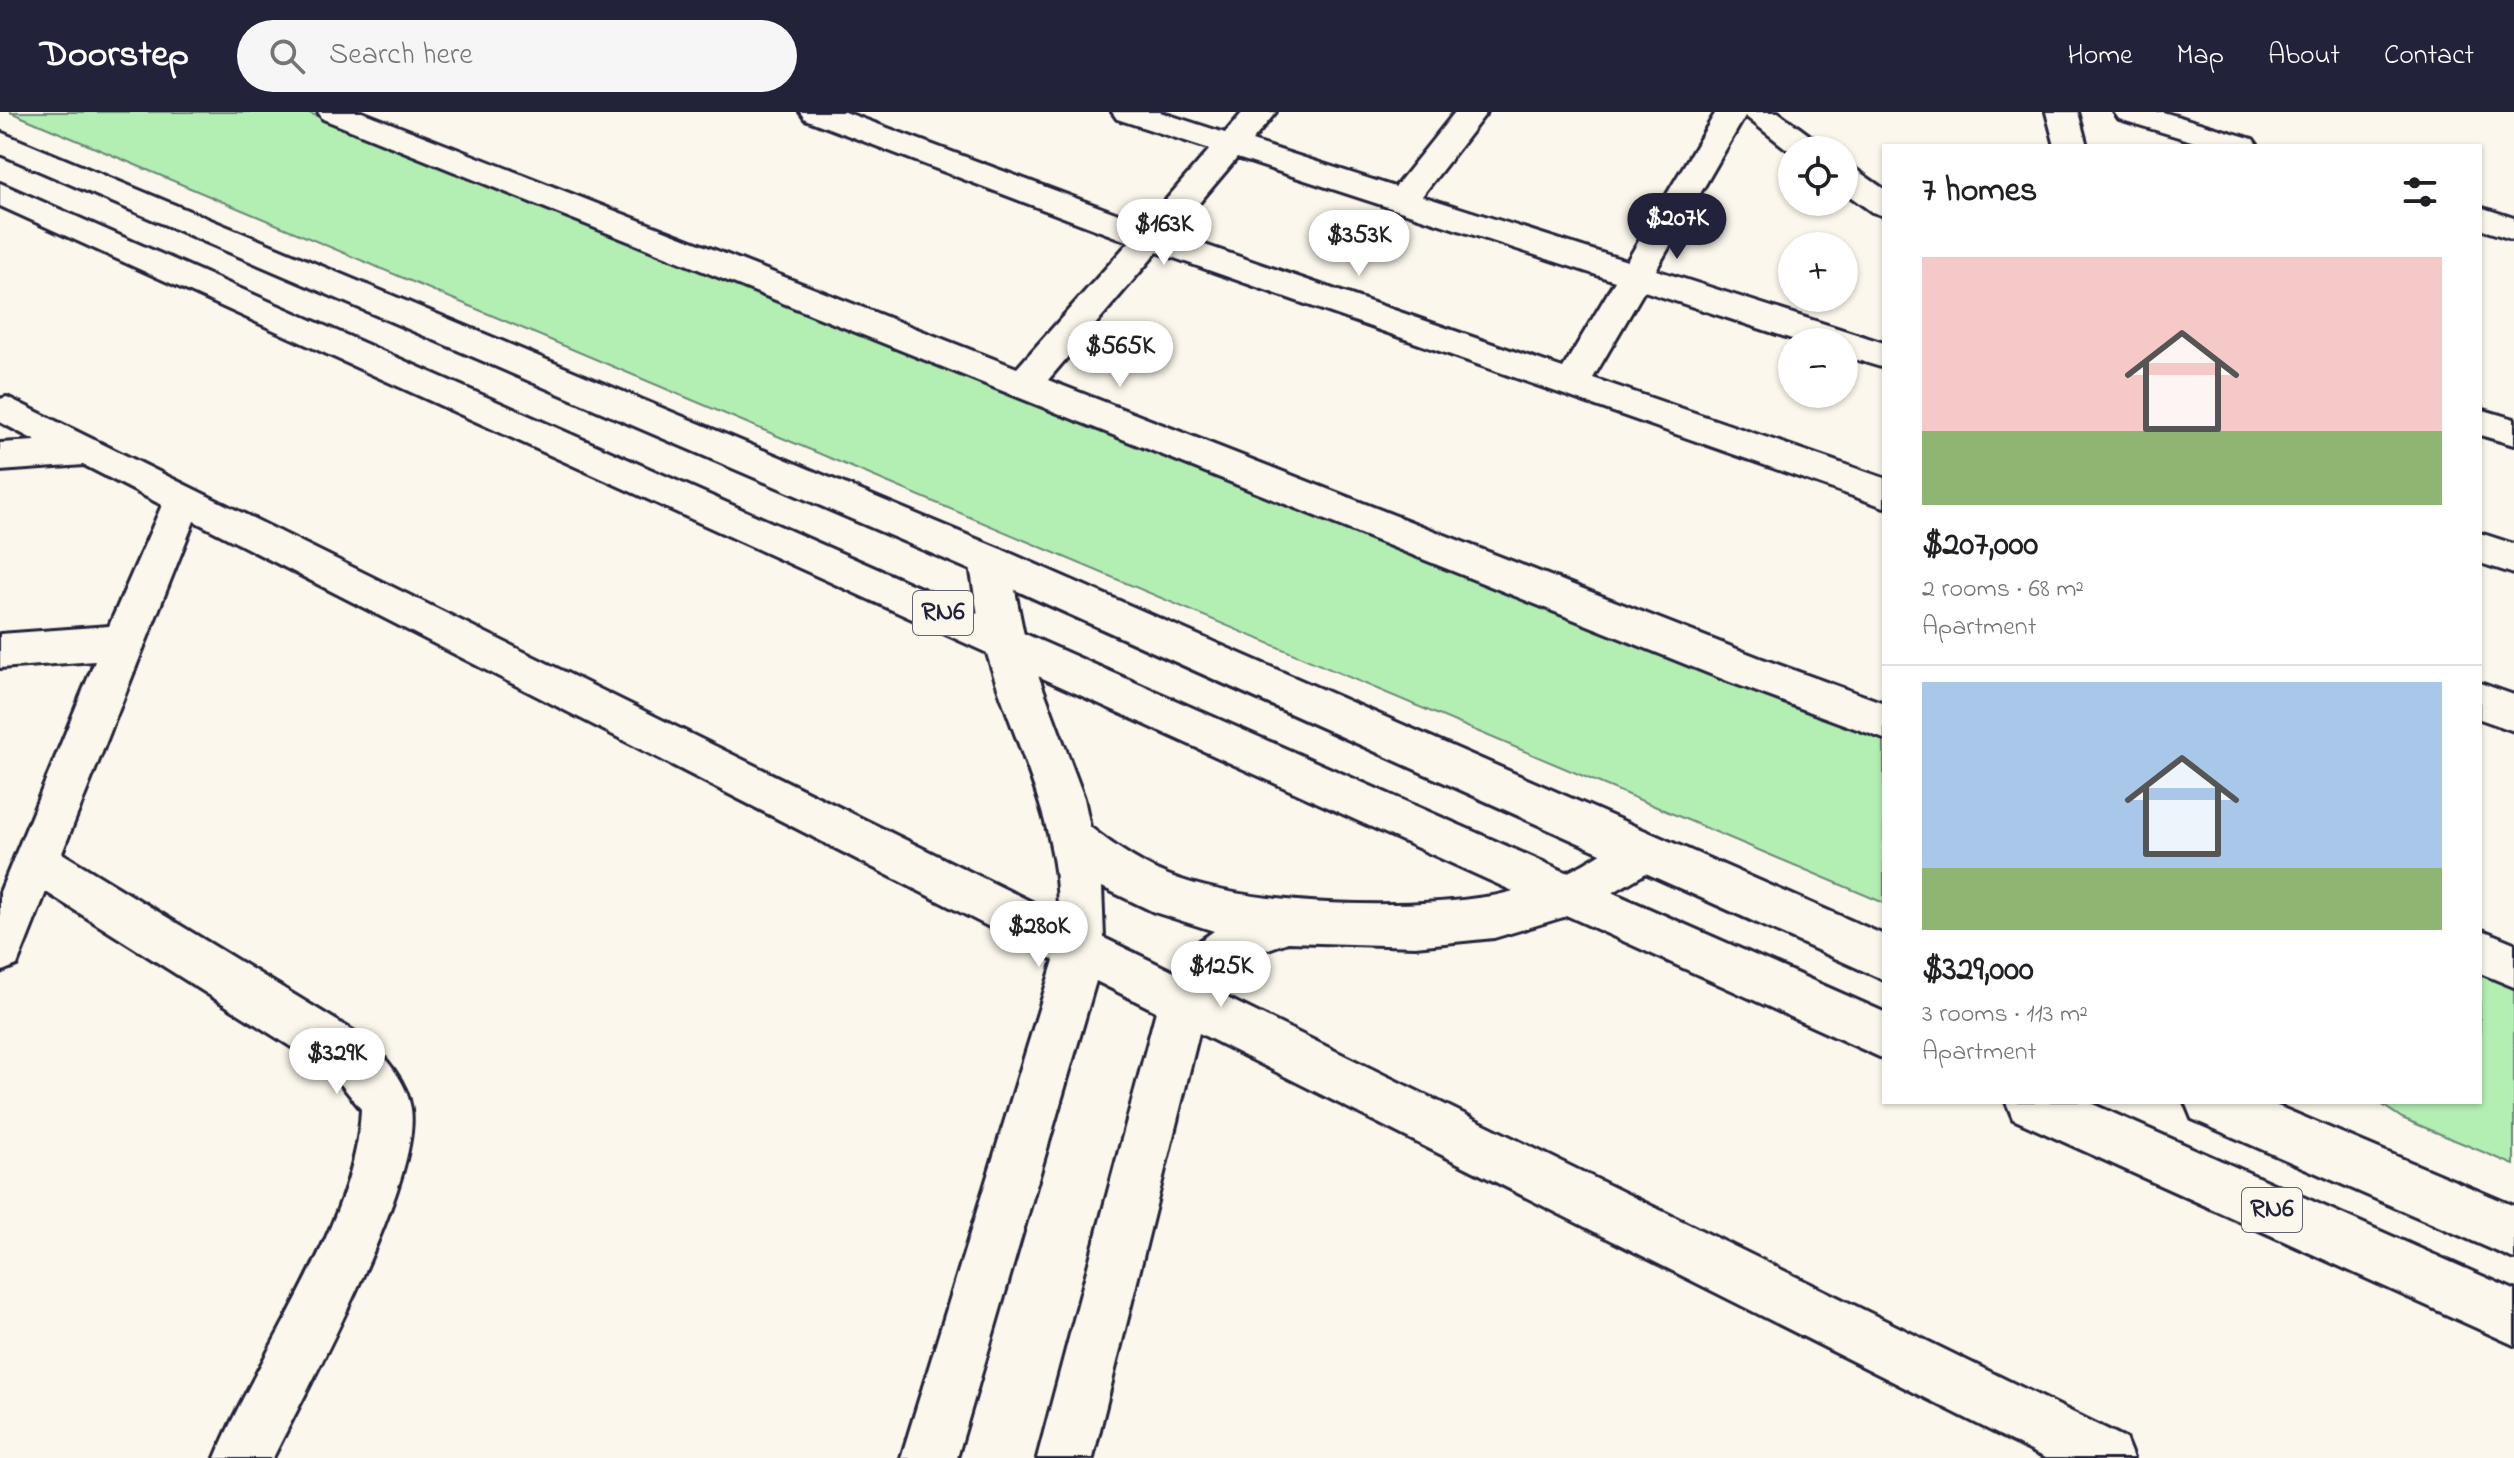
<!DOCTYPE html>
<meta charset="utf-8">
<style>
:root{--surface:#fff;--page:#f6f6f6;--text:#202124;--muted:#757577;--line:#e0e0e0;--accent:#22223b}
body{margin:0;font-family:"Indie Flower",sans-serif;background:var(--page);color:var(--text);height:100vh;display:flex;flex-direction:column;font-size:30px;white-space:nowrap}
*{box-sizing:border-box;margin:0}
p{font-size:26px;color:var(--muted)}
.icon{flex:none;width:44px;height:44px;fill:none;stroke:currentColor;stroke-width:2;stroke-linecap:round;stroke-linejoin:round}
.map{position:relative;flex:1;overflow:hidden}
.details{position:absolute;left:1882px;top:32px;width:600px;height:960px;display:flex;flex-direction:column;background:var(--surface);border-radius:0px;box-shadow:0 2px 6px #0004}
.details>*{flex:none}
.tools{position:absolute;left:1778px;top:24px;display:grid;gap:16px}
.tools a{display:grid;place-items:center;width:80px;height:80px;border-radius:50%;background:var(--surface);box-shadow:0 2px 6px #0004;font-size:40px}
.price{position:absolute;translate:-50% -68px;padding:0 18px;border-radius:28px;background:#fff;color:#222;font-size:26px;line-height:52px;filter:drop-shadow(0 2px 4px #0008)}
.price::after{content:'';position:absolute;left:50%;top:48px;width:24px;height:18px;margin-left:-12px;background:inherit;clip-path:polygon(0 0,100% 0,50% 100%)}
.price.current{background:var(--accent);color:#fff}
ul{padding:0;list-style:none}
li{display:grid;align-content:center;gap:16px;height:424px;padding:0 40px}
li+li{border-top:2px solid var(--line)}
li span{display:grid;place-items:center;height:248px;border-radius:0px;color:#555}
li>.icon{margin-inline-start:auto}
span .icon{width:144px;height:144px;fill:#fffc;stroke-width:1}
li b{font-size:34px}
h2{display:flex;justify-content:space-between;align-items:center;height:96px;padding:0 40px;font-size:34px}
header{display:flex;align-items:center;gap:48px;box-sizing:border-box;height:112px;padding:0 40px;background:var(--accent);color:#fff}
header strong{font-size:38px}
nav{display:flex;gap:44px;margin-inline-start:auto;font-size:28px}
.search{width:560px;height:72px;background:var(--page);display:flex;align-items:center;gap:20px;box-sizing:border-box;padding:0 28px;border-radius:44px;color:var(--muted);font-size:30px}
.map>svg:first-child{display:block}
.green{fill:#b3eeb3;stroke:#6a8877;stroke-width:2}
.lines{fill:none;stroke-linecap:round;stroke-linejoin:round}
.street-casing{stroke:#22223b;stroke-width:6}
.highway-casing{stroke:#22223b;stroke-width:6}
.street{fill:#fbf7ec;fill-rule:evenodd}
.highway{fill:#fbf7ec;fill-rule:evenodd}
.labels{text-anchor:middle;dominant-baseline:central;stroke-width:6;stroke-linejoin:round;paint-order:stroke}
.shield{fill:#fbf7ec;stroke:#636270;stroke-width:2}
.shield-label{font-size:26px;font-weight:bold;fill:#22223b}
</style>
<header>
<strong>Doorstep</strong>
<div class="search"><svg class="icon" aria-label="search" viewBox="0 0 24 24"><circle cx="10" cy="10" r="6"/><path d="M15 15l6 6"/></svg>Search here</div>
<nav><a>Home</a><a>Map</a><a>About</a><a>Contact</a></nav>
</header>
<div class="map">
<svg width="2514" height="1346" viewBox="0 0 2514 1346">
<rect width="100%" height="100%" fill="#fbf7ec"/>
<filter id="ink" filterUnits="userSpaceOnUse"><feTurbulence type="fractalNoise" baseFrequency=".0125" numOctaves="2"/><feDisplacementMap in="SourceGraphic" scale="16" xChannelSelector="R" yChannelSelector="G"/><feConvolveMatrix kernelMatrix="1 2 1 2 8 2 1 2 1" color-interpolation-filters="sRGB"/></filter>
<g filter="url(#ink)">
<g class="green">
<path d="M 10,0 L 307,0 L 1884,624 L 1884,791 Z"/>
<path d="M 2480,859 L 2514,873 L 2514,1053 L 2402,1006 L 2378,990 L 2480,990 Z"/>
</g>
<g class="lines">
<defs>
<g id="street">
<path d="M 318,0 L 362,0 L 1017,256 L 1129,130 L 805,7 L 800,0 L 845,0 L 1145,112 L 1210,37 L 1117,7 L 1112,0 L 1160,0 L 1225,21 L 1243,0 L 1276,0 L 1252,29 L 1395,75 L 1455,0 L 1487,0 L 1422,84 L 1627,149 L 1716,0 L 1778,0 L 1820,31 L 1825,38 L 1792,38 L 1792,41 L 1745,4 L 1656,158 L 1884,231 L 1884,256 L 1844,244 L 1844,230 L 1801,230 L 1644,179 L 1593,266 L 1884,366 L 1884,395 L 1157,140 L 1048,268 L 1760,546 L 1884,591 L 1884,627 L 1730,570 L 323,7 ZM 1237,46 L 1615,169 L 1563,256 L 1173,122 Z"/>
<path d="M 2046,0 L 2078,0 L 2087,34 L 2055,34 Z"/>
<path d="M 2114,0 L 2163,0 L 2253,27 L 2258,34 L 2208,34 L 2119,7 Z"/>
<path d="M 1844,54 L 1855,57 L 1884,77 L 1884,104 L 1872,100 L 1844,80 Z"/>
<path d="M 2480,95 L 2514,106 L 2514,128 L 2480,117 Z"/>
<path d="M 7,285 L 1058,803 C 1059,703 1007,620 983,527 C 977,502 974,475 969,449 L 975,438 L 989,434 L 1003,438 L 1009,449 L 1025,528 L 1084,686 L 1090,715 C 1117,736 1146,756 1179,767 C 1261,795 1406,798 1492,784 C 1511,781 1532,773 1550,767 C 1583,757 1610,732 1642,720 L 1658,726 L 1665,740 L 1658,754 L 1583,798 L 1567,804 L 1494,826 L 1415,834 L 1288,830 L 1260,840 L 1225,865 L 1215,880 L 2125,1326 L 2133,1346 L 2045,1346 L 1199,921 L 1093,1346 L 1037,1346 L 1156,899 L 1096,869 L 957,1346 L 901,1346 L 1054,848 L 194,409 L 62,741 L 365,926 C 385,945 407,969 411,997 C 422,1069 308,1275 273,1346 L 215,1346 C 258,1241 357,1110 361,997 L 331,960 L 46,780 L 17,853 L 0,860 L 0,780 L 95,549 L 0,556 L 0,522 L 109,514 L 162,393 L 84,353 L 0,359 L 0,331 L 36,329 L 0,310 L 0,287 ZM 1102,775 L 1154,800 L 1214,819 L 1191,835 L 1174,860 L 1104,826 Z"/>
<path d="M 2480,297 L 2514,307 L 2514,333 L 2480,323 Z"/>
<path d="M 2480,421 L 2514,432 L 2514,462 L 2480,451 Z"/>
<path d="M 2480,571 L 2514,583 L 2514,619 L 2480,607 Z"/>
<path d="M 2480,817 L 2514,831 L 2514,875 L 2480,861 Z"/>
</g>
<g id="highway">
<path d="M 0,20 L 1003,438 L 1884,823 L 1884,868 L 975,460 L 0,42 Z"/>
<path d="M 0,71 L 1884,900 L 1884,947 L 0,94 Z"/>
<path d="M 2006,990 L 2088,990 L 2514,1178 L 2514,1233 L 2013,1007 Z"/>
<path d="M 2185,990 L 2268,990 L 2514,1094 L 2514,1147 L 2192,1007 Z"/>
</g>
</defs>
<use href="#street" class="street-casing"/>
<use href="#highway" class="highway-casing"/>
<use href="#street" class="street"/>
<use href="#highway" class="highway"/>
</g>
</g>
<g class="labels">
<g class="shield">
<rect x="913" y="479" width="60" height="44" rx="6"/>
<rect x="2242" y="1076" width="60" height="44" rx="6"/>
</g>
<g class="shield-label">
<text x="943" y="501">RN6</text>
<text x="2272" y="1098">RN6</text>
</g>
</g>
</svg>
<div class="tools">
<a><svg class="icon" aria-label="locate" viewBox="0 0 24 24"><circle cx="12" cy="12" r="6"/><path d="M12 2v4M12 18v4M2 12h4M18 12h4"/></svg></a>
<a>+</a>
<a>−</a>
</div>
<b class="price current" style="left:1677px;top:149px">$207K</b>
<b class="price" style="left:1164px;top:155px">$163K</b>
<b class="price" style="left:1359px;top:166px">$353K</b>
<b class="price" style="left:1120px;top:277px">$565K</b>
<b class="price" style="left:1039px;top:857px">$280K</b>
<b class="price" style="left:1221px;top:897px">$125K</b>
<b class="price" style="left:337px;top:984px">$329K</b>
<section class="details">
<h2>7 homes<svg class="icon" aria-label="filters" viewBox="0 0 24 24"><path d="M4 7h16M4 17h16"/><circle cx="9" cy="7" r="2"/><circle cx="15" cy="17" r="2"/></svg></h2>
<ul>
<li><span style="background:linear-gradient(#f6c9c9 70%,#8fb573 0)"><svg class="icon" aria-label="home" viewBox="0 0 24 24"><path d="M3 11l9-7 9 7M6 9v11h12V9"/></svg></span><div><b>$207,000</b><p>2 rooms · 68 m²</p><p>Apartment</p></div></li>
<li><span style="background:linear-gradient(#a9c7e8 75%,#8fb573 0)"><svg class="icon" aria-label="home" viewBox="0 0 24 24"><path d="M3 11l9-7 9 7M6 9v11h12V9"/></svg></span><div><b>$329,000</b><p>3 rooms · 113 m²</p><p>Apartment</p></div></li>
</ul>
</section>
</div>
